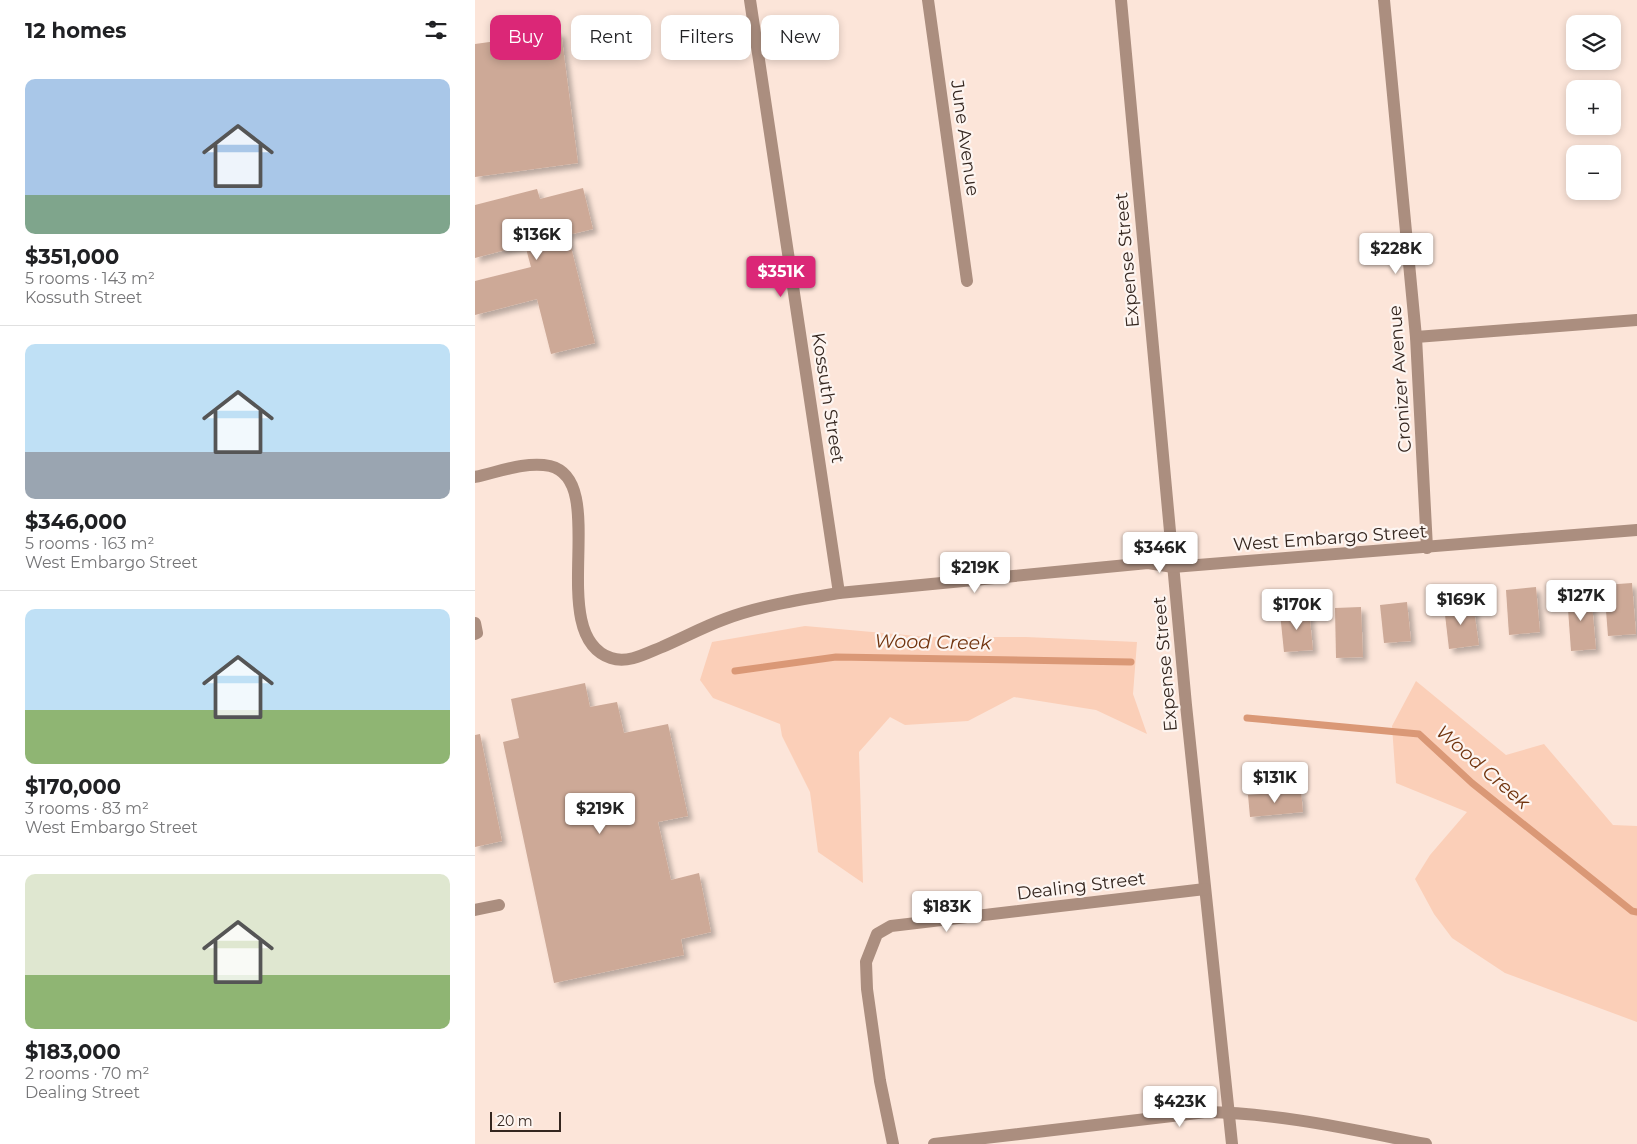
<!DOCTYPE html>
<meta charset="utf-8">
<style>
:root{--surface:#fff;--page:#f2f2f2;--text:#202124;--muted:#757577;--line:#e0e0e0;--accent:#db2777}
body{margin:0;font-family:Montserrat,sans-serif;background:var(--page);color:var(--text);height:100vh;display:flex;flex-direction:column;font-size:19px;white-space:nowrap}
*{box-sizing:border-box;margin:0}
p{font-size:16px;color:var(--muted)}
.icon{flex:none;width:28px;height:28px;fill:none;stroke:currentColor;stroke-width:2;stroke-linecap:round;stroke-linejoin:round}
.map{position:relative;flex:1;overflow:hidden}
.panel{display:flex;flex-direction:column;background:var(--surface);width:475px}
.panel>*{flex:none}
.hud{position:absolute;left:15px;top:15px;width:475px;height:45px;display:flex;gap:10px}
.controls{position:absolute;left:1091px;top:15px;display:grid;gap:10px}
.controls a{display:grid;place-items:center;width:55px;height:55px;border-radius:10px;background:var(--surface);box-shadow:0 2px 8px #0003;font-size:25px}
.scale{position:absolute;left:15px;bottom:12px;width:71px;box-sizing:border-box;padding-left:5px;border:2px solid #34261f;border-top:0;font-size:14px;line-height:18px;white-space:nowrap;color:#34261f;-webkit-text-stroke:4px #fdf5f1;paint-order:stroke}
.price{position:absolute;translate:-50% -42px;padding:0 11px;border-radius:5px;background:#fff;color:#222;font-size:16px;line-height:32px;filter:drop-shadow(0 1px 2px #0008)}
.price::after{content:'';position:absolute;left:50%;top:30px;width:15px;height:11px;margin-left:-8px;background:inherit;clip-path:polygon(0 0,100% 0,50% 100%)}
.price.selected{background:var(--accent);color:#fff}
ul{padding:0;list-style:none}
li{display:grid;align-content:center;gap:10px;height:265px;padding:0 25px}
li+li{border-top:1px solid var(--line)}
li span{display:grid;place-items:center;height:155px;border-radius:10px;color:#555}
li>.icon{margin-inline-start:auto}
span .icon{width:90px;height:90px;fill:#fffc;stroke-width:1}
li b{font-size:21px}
h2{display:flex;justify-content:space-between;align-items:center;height:60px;padding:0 25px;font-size:21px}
.tag{padding:0 18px;border-radius:10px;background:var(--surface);box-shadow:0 2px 8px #0003;font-size:18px;line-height:45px}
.tag.selected{background:var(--accent);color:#fff}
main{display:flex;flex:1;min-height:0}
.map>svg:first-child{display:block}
.green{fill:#fbcfb8}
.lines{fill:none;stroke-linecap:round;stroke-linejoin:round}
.stream{stroke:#da9876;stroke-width:7}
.building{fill:#cda997;filter:url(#shadow)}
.service{stroke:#ab8e7f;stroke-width:12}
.minor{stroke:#ab8e7f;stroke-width:12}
.tertiary{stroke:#ab8e7f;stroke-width:12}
.labels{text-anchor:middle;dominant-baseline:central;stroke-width:4.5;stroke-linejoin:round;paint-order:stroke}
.street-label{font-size:18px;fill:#34261f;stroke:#fdf5f1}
.water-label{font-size:19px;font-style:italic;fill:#71340e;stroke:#fdf5f1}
</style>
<main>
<section class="panel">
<h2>12 homes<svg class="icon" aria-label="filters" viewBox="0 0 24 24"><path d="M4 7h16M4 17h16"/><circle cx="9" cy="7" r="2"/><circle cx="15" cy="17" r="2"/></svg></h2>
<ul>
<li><span style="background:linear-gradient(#a9c7e8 75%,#7fa58c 0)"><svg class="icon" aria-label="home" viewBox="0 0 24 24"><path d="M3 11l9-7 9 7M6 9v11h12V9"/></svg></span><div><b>$351,000</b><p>5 rooms · 143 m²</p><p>Kossuth Street</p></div></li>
<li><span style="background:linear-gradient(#bfe0f5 70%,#9aa5b1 0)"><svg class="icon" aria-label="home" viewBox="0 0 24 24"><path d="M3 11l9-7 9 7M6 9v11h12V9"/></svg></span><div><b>$346,000</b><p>5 rooms · 163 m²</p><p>West Embargo Street</p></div></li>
<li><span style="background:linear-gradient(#bfe0f5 65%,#8fb573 0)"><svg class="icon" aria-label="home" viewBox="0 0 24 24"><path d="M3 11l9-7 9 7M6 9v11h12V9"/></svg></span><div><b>$170,000</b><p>3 rooms · 83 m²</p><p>West Embargo Street</p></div></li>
<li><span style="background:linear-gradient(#dfe7d0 65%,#8fb573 0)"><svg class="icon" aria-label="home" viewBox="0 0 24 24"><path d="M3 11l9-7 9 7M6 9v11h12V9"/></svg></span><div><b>$183,000</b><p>2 rooms · 70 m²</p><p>Dealing Street</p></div></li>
</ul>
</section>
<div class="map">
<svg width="1162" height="1144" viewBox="0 0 1162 1144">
<defs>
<filter id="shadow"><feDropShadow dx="4.5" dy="4.5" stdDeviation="2.5" flood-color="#0004"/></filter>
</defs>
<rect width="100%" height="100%" fill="#fce5d9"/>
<g class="green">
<path d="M 330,626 L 453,637 L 551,637 L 662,642 L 658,694 L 672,734 L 621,710 L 539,697 L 493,721 L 430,725 L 415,717 L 384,752 L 388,883 L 343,852 L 335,792 L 307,736 L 305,724 L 238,698 L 225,680 L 237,642 Z"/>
<path d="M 941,681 L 1031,755 L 1069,744 L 1138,825 L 1162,826 L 1162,1022 L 1030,973 L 977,938 L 959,914 L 940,879 L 955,855 L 992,812 L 921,783 L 917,726 Z"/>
</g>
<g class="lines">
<g class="stream">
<path d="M 260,671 L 361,657 L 656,662"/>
<path d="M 772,718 L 944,734 L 997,783 L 1157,911 L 1162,912"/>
</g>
</g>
<g class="building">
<path d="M 86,32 L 103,163 L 0,177 L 0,44 Z"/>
<path d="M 108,188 L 118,229 L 93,235 L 120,343 L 76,354 L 62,299 L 0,315 L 0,281 L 56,267 L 50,245 L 0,258 L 0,205 L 62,189 L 65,199 Z"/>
<path d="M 1157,583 L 1161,634 L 1133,636 L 1129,585 Z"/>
<path d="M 1061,587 L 1065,632 L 1034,635 L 1031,590 Z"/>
<path d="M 1116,593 L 1121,649 L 1096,651 L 1092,595 Z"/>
<path d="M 932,602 L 936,641 L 909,643 L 905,605 Z"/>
<path d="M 998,603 L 1004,645 L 974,649 L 969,606 Z"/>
<path d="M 886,607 L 888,657 L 861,658 L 860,608 Z"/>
<path d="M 834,610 L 838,650 L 809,652 L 805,613 Z"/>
<path d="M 110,683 L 115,707 L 142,702 L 149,733 L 193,724 L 213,816 L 183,822 L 196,880 L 224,873 L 236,932 L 206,939 L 209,955 L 79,983 L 28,742 L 44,738 L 36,699 Z"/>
<path d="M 5,734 L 27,841 L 0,847 L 0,735 Z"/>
<path d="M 826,791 L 828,812 L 775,817 L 773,795 Z"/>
</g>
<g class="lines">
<g class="service">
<path d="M 453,0 L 492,281"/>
<path d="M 941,337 L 1162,320"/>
<path d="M 0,623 L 2,633 L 0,634"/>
<path d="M 0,910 L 24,905"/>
</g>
<g class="minor">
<path d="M 275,0 L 364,593"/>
<path d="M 646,0 L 711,705 L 757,1144"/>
<path d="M 909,0 L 941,337 L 952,548"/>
<path d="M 0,477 C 23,472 51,461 75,466 C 137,481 68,635 136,658 C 153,664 172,653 187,647 C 208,638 228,627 250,619 C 284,606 328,599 364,593 L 673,563 L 698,567 L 1162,530"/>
<path d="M 418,1144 L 405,1081 L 392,989 L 391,962 L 402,934 L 416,926 L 730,889"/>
</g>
<path class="tertiary" d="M 459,1144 L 731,1112 C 805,1113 878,1130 951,1144"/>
</g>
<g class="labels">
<g class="street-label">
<text transform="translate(490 138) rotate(82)">June Avenue</text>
<text transform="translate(652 260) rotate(-95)">Expense Street</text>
<text transform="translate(925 379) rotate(-94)">Cronizer Avenue</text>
<text transform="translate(353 398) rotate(81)">Kossuth Street</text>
<text transform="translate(855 538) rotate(-4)">West Embargo Street</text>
<text transform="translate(690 664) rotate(-95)">Expense Street</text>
<text transform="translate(606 886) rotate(-7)">Dealing Street</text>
</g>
<g class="water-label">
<text transform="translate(458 642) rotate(1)">Wood Creek</text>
<text transform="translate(1008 767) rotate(41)">Wood Creek</text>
</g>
</g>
</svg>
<div class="controls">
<a><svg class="icon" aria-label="layers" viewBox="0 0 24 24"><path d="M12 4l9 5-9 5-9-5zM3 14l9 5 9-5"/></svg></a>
<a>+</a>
<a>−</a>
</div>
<div class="scale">20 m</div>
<b class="price" style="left:62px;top:261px">$136K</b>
<b class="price" style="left:921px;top:275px">$228K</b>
<b class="price selected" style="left:306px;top:298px">$351K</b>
<b class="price" style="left:685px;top:574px">$346K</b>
<b class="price" style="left:500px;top:594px">$219K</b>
<b class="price" style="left:1106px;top:622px">$127K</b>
<b class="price" style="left:986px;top:626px">$169K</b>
<b class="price" style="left:822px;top:631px">$170K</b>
<b class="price" style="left:800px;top:804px">$131K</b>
<b class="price" style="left:125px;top:835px">$219K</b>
<b class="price" style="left:472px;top:933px">$183K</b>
<b class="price" style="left:705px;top:1128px">$423K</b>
<div class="hud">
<a class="tag selected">Buy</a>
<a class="tag">Rent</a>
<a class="tag">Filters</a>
<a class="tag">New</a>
</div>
</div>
</main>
